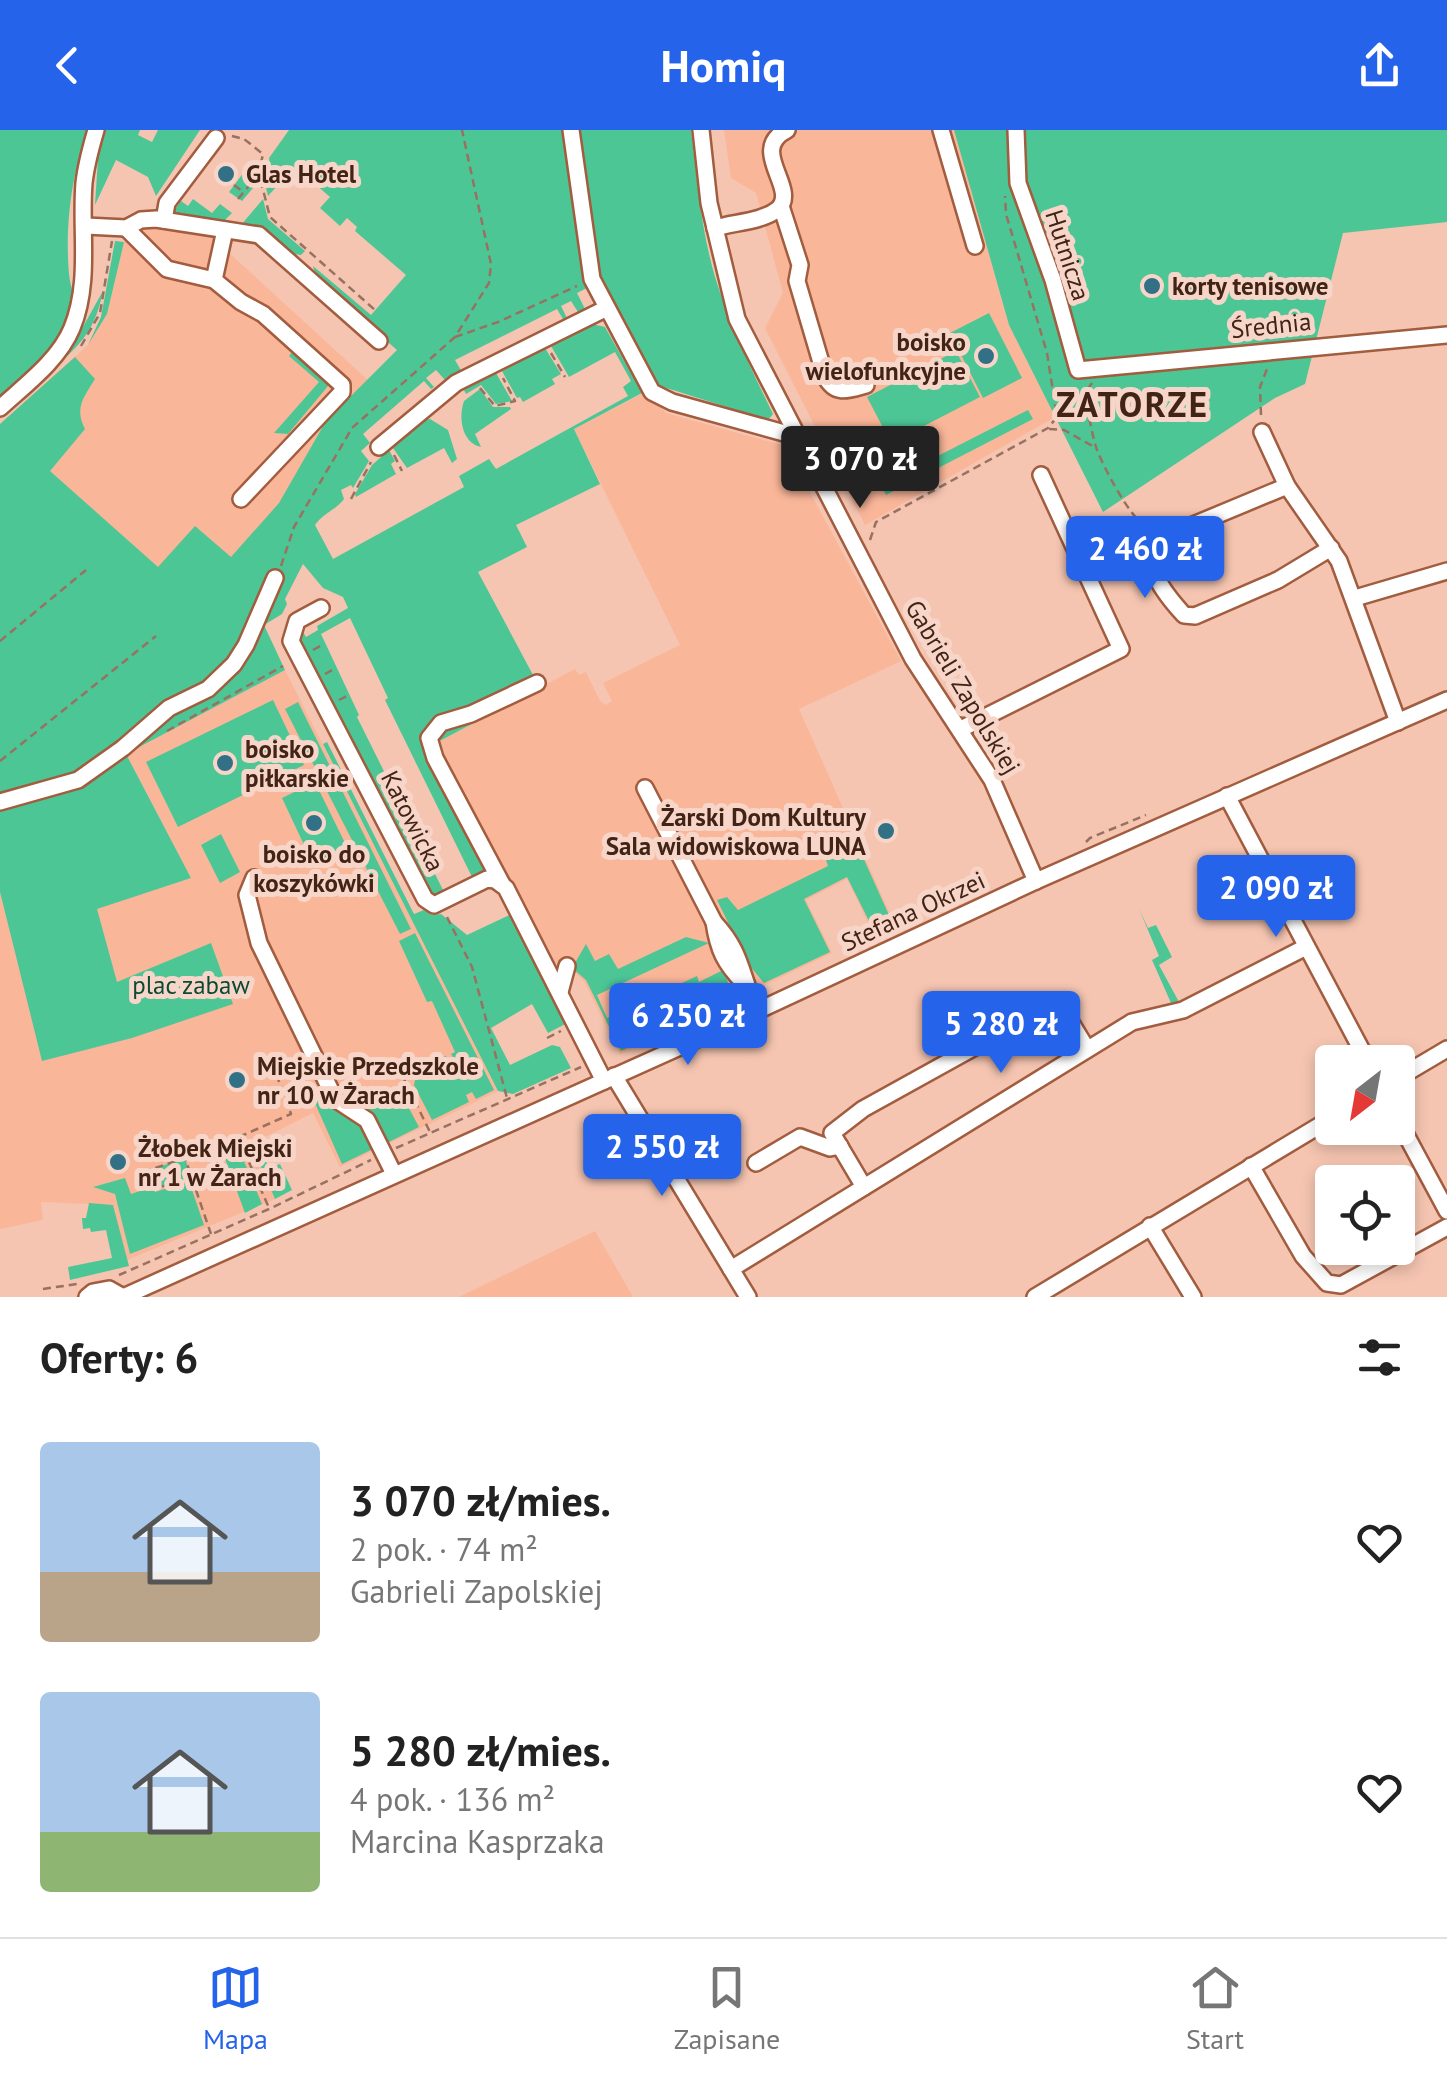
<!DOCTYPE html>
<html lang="pl">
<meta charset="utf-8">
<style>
:root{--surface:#fff;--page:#f2f2f2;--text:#222;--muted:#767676;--line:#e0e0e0;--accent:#2563eb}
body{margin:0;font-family:"PT Sans",sans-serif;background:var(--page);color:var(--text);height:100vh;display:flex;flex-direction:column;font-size:38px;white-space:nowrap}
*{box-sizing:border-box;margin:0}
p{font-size:32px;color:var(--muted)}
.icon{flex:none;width:55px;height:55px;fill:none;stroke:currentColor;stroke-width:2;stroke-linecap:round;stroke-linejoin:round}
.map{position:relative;height:1167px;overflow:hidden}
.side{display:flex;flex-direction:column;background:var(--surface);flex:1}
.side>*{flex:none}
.needle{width:65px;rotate:211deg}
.tools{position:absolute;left:1315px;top:915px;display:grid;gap:20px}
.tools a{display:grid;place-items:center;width:100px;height:100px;border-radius:10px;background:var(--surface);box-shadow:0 5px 15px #0003;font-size:50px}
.price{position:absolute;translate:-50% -85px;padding:0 22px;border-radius:10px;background:var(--accent);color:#fff;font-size:32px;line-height:65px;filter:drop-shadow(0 2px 5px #0008)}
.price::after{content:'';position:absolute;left:50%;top:60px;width:30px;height:22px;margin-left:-15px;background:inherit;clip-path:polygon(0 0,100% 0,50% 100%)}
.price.current{background:#222;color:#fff}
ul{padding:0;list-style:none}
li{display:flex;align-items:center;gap:30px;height:250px;padding:0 40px}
li span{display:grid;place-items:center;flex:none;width:280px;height:200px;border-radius:10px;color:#555}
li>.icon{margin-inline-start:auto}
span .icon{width:120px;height:120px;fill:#fffc;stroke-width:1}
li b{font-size:42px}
h2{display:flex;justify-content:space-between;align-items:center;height:120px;padding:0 40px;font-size:42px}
header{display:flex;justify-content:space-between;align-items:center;height:130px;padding:0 40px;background:var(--accent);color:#fff;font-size:45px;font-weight:600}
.dock{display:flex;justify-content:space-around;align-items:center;height:140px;border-top:2px solid var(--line);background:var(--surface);font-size:28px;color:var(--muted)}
.dock a{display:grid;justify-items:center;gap:5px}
.dock .current{color:var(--accent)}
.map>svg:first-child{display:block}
.built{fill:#fab699}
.green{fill:#4dc696}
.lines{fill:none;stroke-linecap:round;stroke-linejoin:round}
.minor-casing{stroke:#a25c3e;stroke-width:20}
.path{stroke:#987161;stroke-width:2.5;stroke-dasharray:8 5;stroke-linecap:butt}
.minor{stroke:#fff;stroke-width:15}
.poi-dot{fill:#327085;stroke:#f7d6c9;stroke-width:4}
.labels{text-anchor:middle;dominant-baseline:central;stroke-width:10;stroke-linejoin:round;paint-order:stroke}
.poi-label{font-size:25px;font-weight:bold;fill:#422417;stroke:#f7d6c9;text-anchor:start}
.street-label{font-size:25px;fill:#422417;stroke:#f7d6c9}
.park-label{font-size:25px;fill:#0a4932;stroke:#f7d6c9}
.district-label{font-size:35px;font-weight:bold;letter-spacing:2.5px;fill:#422417;stroke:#f7d6c9}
</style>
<header><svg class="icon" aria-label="back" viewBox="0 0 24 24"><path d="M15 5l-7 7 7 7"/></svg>Homiq<svg class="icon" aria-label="share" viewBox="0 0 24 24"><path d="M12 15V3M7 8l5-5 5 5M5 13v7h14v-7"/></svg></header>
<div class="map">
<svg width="1447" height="1167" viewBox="0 0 1447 1167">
<rect width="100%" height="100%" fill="#f5c5b1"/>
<g class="built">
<path d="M 724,0 L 954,0 L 1009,195 L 1055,287 L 865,395 L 765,198 L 783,163 L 756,63 L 731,48 Z"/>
<path d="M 132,87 L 226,97 L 226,120 L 383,264 L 193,544 L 0,294 L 88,215 L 107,184 L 114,145 Z"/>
<path d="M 647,261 L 666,283 L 785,316 L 901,531 L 799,579 L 895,795 L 874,805 L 847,749 L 806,770 L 832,823 L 620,924 L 584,851 L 567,836 L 547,831 L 434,614 L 575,539 L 579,545 L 586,542 L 600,571 L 606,575 L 612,571 L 603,553 L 680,515 L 574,299 Z"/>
<path d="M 285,540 L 498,961 L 340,1037 L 313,983 L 251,1014 L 275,1069 L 127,1130 L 113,1075 L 41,1072 L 43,1090 L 0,1099 L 0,762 L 42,930 L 131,908 L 96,778 L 191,748 L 126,624 Z"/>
<path d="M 595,1101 L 633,1167 L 459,1167 Z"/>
</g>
<g class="green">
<path d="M 0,0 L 89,0 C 71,41 65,99 69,144 C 71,164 81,176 73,197 C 65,215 16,259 0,276 Z"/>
<path d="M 106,0 L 140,0 L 138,5 L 152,12 L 158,0 L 200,0 L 156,66 L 148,47 L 116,30 L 95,75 L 98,28 Z"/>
<path d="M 289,0 L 566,0 L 589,157 L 577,163 L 585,179 L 578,182 L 571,171 L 561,176 L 567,188 L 563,189 L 557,179 L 455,230 L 462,242 L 445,250 L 436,240 L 426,248 L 434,257 L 431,259 L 424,251 L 363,304 L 370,313 L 361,321 L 369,331 L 353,358 L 351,355 L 341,360 L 344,369 C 336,380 323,383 315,395 L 333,429 L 464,357 L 459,346 L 489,329 L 496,339 L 628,266 L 623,257 L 631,251 L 615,222 L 569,247 L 551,216 L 592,194 L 605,197 L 642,263 L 574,299 L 600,354 L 516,395 L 527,417 L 478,442 L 540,558 L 434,614 L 421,615 L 487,742 L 473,749 L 385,570 L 388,568 L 350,488 L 321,504 L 359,585 L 357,587 L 445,764 L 437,768 L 429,765 L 298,505 L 303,502 L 306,507 L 318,500 L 317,496 L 348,478 L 343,467 L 323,458 L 303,434 L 285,469 L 287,474 L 282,484 L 264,495 L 285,540 L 126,624 L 191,748 L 97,779 L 117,852 L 211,813 L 233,874 L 132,908 L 42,931 L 0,762 L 0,294 L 75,227 L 95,249 C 84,267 74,278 85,299 L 50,341 L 158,437 L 195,396 L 231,427 L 279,373 L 326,291 L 397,220 L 317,150 L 313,136 L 371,185 L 406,145 L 355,101 L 357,97 L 347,88 L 340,96 L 320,78 L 330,67 L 307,47 L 299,55 L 287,45 L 268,66 L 263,45 L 270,38 L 269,28 Z"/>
<path d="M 578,0 L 691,0 C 697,49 701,99 715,147 C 730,195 751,239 773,284 L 768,290 L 654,254 L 597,143 Z"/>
<path d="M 954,0 L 1447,0 L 1447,92 L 1343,103 L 1305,254 L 1275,268 L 1103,382 L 1009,195 Z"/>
<path d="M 250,34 L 259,51 L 242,71 L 229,62 Z"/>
<path d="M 193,69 L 212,83 L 220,74 L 232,83 L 223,92 L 171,85 L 181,71 L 188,76 Z"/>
<path d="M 263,69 L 268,89 L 305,121 L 301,125 C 277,124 269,102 241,95 Z"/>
<path d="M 115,111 L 124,112 L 107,184 L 88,215 L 101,187 Z"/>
<path d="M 103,161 C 97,190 88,207 66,227 Z"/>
<path d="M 989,183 L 1022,248 L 983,268 L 950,203 Z"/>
<path d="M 545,218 L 561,244 L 552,249 L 555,254 L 523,272 L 520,267 L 517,268 L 502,241 Z"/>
<path d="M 294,220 L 328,252 L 328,256 L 288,304 L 274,303 L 319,252 L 289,226 Z"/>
<path d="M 956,221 L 980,267 L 891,313 L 867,267 Z"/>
<path d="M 496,243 L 512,271 L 496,274 L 481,255 L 466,264 L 464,260 Z"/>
<path d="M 480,259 L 493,277 L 510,277 L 511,279 L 475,304 L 481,317 C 462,313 458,288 464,271 Z"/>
<path d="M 1028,280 L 1033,289 L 886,365 L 881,355 Z"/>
<path d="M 430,289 L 448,300 L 457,329 L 452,333 L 444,318 L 407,338 L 393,318 L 423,290 Z"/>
<path d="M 389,320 L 395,331 L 391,334 L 396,344 L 356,367 L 355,364 L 372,335 Z"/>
<path d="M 273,570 L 304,635 L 178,697 L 146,632 Z"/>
<path d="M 298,572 L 411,799 L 400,804 L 285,579 Z"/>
<path d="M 327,612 L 414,784 L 424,780 L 432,785 L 441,784 L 467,805 L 514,783 L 571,891 L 548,903 L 532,874 L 491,898 L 510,935 L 552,915 L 560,917 L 571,938 L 513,964 L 498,961 L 323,614 Z"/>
<path d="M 315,652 L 347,717 L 313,734 L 282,668 Z"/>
<path d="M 221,704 L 240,742 L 220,753 L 201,715 Z"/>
<path d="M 858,716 L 893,794 L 875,803 L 847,747 L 804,769 L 830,822 L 764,853 L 749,835 L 717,770 L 727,767 L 738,780 L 828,736 L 826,730 Z"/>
<path d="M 1139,779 L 1148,798 L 1156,795 L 1172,827 L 1159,835 L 1179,872 L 1171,873 L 1152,830 L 1159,826 Z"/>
<path d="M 415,803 L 494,960 L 476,969 L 472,962 L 466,965 L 469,972 L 432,990 L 414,955 L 417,940 L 446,926 L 456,949 L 464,945 L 451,924 L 455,922 L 432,871 L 427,872 L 399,811 Z"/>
<path d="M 686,807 L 709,813 L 597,865 L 607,888 L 697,846 L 699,852 L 723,840 L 734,867 L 621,921 L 586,850 L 572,838 L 586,814 L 595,831 L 609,824 L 618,839 Z"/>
<path d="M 388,962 L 403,967 L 419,997 L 385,1014 L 368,980 L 375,967 Z"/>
<path d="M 328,965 L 365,997 L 377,1017 L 342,1034 L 314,971 Z"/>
<path d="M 256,1011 L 269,1038 L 280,1034 L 292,1060 L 275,1069 L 251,1014 Z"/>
<path d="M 236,1012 L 262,1074 L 245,1083 L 221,1018 Z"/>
<path d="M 185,1028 L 191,1047 L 155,1059 L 150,1040 Z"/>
<path d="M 125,1048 L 131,1064 L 152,1057 L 155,1062 L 189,1051 L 204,1095 L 130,1124 L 115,1064 L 93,1057 Z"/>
<path d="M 89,1073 L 113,1075 L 129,1136 L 70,1150 L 68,1137 L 112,1128 L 106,1100 L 91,1102 L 90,1098 L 83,1099 L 82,1088 L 86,1088 Z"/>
</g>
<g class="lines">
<defs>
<g id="minor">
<path d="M 571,0 L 592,149 L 652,262 L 672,272 L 795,306"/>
<path d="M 701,0 L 709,73 L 737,189 L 913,529 L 992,650 L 1036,751"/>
<path d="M 941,0 L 975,116"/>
<path d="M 1016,0 L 1018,53 L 1053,150 L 1078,240 L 1447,205"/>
<path d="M 781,76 L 800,135 L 797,151 L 825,246 C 835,266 848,260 866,255"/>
<path d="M 164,90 L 167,73 L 216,8"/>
<path d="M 86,96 L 126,98 L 141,90 L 156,89 L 259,105 L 379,211"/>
<path d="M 126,98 L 167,139 L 214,150 L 241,172 L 263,184 L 342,255 L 342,262 L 241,369"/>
<path d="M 715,98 C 734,92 762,92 778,79 C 800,59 747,20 787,0"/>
<path d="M 214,150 L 225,100"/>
<path d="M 0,278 C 25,255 59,230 72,198 C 91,152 80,100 84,53 C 86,35 91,17 96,0"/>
<path d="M 1262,302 L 1287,356 L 1339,431 L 1398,592"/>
<path d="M 379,317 L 456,253 L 607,178"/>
<path d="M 1287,356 L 1162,408 C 1140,435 1164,463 1184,485 L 1195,486 L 1278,450 L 1331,418"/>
<path d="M 1355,468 L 1447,441"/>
<path d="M 321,478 L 297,491 L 291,511 L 425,769 L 434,775 L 487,749 L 495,750 L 506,758 L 604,951"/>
<path d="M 961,599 L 1121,519 L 1041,345"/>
<path d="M 645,658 L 714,792 C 743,823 740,845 757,880"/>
<path d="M 1227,666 L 1368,932"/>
<path d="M 0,672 L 78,650 L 123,618 L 169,578 L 208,559 L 234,534 L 246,515 L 275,448"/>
<path d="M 254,748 L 247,765 L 259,813 L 335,969 L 367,990 L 394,1044"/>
<path d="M 502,754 L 435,628 L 429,608 L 441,593 L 471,584 L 537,553"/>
<path d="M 714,792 C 718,820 725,834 744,853"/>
<path d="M 560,862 L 567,836"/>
<path d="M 614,946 L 748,1167"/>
<path d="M 1398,948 L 1447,919"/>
<path d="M 1398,990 L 1447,1081"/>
<path d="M 756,1033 L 800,1007 L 830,1018 L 840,1016"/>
<path d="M 1251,1036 L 1303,1126 L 1327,1153 L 1341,1155 L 1447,1097"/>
<path d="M 864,1057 L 832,1003 L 863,979 L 1058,871 L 1087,919"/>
<path d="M 1150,1096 L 1193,1167"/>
<path d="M 731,1139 L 1132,892 L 1183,880 L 1306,817"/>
<path d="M 87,1167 L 93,1162 L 109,1159 L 123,1167"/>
<path d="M 123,1167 L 680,917 L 1036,751 L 1447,570"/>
<path d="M 1035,1167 L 1332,988"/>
</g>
</defs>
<use href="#minor" class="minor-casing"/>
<g class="path">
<path d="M 232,6 L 244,9 L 263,24 L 259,42"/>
<path d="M 234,55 L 242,61"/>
<path d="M 238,69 L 259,44 L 270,87 L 375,180"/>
<path d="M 455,207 L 498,192 L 577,156"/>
<path d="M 81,216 L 100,183 L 112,111"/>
<path d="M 551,223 L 565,247"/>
<path d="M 1092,253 L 1083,266 C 1090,284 1091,303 1097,320 C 1105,340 1130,388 1148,399"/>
<path d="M 480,258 L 495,276 L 515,271 L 503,248"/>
<path d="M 1261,285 L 1260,257 L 1267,239"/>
<path d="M 1057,287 L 1068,275 L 1082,267"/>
<path d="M 1049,299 L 1064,300 L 1096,318"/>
<path d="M 394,325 L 402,341"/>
<path d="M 351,369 L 371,332"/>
<path d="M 870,410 L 876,392 L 1048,298 L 1057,287 L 1047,223 L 1006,84 L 1005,66"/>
<path d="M 281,436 L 294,397 L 352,298 L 455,207 L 489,153 L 491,134 L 462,0"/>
<path d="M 0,511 L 86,440"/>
<path d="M 926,518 L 959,564 L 954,568"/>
<path d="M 313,520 L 324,514"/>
<path d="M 325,544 L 334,539"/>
<path d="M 339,570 L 347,566"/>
<path d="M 167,601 L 283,536"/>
<path d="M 0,631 L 156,506"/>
<path d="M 1086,712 L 1090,708 L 1146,685"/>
<path d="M 447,787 L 472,837 L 507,968"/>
<path d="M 547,908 L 561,901"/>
<path d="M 403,947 L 430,1002"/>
<path d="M 239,1007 L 291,984 L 277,946"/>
<path d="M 216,1017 L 238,1007 L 269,1078"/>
<path d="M 396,1018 L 581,937"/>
<path d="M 150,1041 L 155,1059 L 191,1047"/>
<path d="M 143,1042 L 185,1028 L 211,1104"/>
<path d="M 119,1145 L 269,1079 L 371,1030"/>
<path d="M 43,1159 L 77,1154"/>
</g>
<use href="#minor" class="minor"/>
</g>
<g class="poi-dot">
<circle cx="226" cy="44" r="10"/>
<circle cx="1152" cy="156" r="10"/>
<circle cx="986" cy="226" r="10"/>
<circle cx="225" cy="633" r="10"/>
<circle cx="314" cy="693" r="10"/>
<circle cx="886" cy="701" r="10"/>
<circle cx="237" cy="950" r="10"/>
<circle cx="118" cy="1032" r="10"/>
</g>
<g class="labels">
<g class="poi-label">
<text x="246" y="44">Glas Hotel</text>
<text x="1172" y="156">korty tenisowe</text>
<text x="966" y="212" text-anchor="end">boisko<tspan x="966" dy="29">wielofunkcyjne</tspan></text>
<text x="245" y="619">boisko<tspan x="245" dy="29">piłkarskie</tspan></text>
<text x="866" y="687" text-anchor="end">Żarski Dom Kultury<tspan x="866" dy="29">Sala widowiskowa LUNA</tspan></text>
<text x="314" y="724" text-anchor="middle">boisko do<tspan x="314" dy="29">koszykówki</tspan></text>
<text x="257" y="936">Miejskie Przedszkole<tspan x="257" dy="29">nr 10 w Żarach</tspan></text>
<text x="138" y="1018">Żłobek Miejski<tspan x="138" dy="29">nr 1 w Żarach</tspan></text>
</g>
<g class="street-label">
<text transform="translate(1068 125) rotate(72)">Hutnicza</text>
<text transform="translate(1271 195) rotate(-6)">Średnia</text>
<text transform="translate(963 557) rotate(59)">Gabrieli Zapolskiej</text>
<text transform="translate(413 691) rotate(63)">Katowicka</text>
<text transform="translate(913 781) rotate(-25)">Stefana Okrzei</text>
</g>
<g class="park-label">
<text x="191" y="855">plac zabaw</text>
</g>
<g class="district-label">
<text x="1133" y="274">ZATORZE</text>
</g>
</g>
</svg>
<div class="tools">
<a><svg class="needle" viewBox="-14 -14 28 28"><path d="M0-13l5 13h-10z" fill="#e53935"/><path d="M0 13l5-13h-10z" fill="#767676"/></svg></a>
<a><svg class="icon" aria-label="locate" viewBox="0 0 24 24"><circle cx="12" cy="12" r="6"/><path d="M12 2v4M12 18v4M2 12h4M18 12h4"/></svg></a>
</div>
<b class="price current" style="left:860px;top:381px">3 070 zł</b>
<b class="price" style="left:1145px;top:471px">2 460 zł</b>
<b class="price" style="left:1276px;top:810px">2 090 zł</b>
<b class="price" style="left:688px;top:938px">6 250 zł</b>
<b class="price" style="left:1001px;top:946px">5 280 zł</b>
<b class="price" style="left:662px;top:1069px">2 550 zł</b>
</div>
<section class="side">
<h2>Oferty: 6<svg class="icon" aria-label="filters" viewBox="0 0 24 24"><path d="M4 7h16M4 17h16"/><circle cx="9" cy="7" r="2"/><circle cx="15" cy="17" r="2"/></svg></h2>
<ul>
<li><span style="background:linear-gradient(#a9c7e8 65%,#b9a48a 0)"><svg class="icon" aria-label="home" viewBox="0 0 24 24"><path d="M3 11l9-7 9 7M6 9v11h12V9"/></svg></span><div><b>3 070 zł/mies.</b><p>2 pok. · 74 m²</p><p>Gabrieli Zapolskiej</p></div><svg class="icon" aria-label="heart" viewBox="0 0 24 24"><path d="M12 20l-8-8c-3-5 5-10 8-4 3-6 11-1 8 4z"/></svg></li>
<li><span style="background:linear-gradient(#a9c7e8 70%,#8fb573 0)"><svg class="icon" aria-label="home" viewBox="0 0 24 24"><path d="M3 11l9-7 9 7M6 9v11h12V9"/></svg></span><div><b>5 280 zł/mies.</b><p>4 pok. · 136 m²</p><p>Marcina Kasprzaka</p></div><svg class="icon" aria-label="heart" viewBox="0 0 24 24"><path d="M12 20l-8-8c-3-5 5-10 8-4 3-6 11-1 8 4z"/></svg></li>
</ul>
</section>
<nav class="dock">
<a class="current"><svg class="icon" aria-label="map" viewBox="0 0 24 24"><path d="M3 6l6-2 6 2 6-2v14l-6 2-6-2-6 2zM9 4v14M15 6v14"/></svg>Mapa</a>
<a><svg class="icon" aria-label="saved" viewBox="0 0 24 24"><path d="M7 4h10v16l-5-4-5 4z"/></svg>Zapisane</a>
<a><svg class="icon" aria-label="home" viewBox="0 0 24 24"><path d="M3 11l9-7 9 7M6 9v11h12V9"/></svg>Start</a>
</nav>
